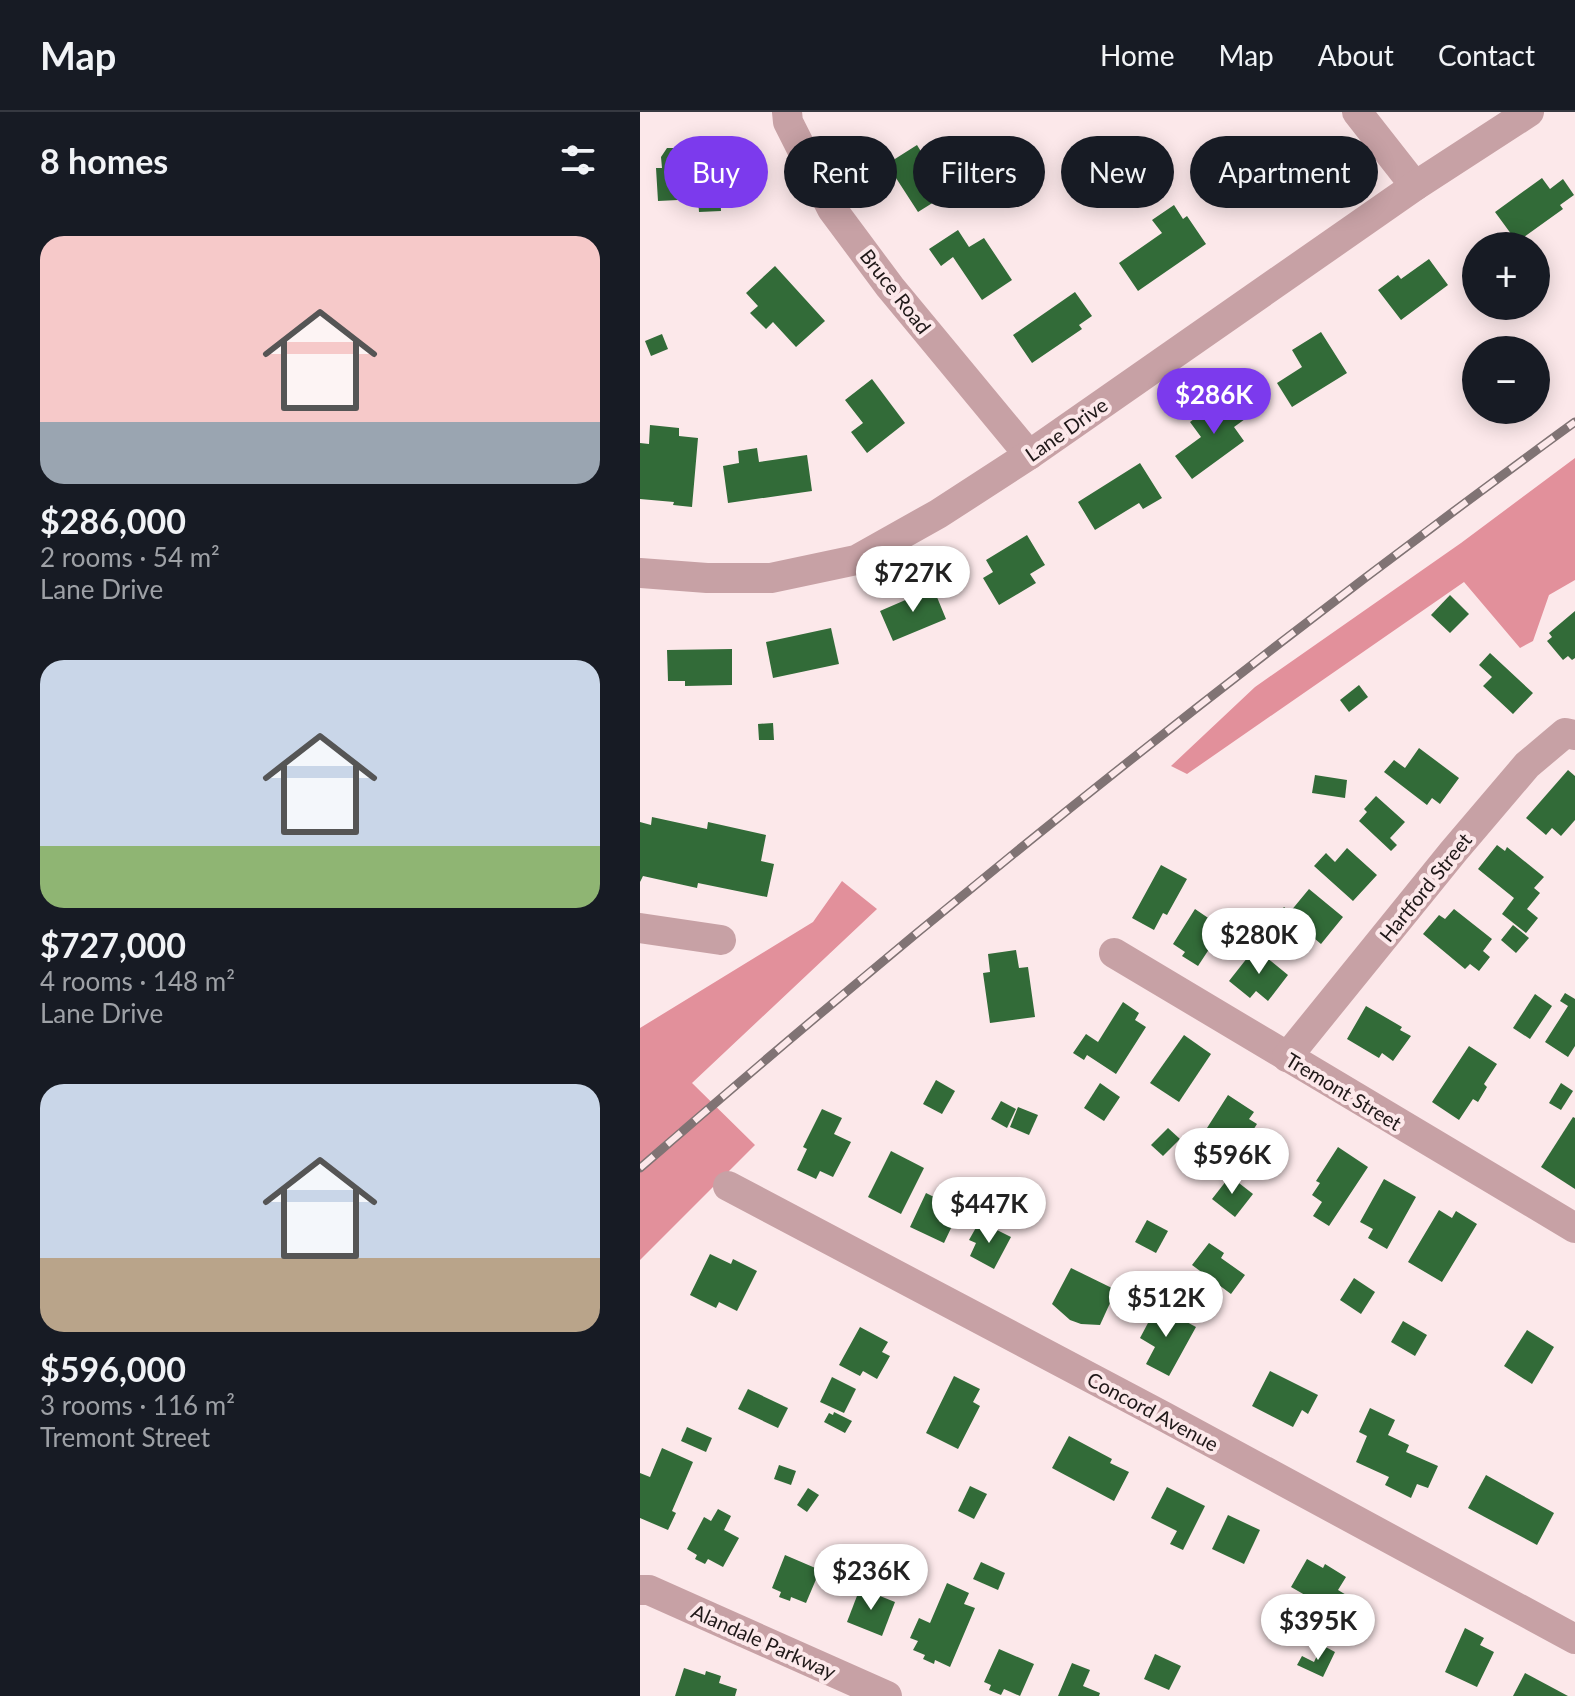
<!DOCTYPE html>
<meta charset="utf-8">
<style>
:root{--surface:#171b24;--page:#20242c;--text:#f1f3f6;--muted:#9ea1a6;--line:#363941;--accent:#7c3aed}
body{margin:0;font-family:Lato,sans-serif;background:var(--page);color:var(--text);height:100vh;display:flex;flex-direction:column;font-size:30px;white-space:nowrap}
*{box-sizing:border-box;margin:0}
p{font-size:26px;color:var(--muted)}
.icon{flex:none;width:44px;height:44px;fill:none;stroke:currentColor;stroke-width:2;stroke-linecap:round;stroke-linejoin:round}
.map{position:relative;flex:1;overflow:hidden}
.drawer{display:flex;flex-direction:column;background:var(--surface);width:640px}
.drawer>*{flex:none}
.hud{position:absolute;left:24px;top:24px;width:760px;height:72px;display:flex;gap:16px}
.buttons{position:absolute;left:822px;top:120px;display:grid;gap:16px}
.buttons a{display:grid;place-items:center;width:88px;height:88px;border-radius:50%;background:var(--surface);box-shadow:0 4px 20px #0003;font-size:40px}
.price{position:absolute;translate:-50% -68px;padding:0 18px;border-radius:28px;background:#fff;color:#222;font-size:26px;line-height:52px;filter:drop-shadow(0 2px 4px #0008)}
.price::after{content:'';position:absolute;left:50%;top:48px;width:24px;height:18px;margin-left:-12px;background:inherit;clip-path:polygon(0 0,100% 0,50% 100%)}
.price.current{background:var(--accent);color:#fff}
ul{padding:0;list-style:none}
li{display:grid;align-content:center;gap:16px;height:424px;padding:0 40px}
li span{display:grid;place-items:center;height:248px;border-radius:24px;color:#555}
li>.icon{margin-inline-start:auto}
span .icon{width:144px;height:144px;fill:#fffc;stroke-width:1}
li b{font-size:34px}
h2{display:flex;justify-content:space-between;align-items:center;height:96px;padding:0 40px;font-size:34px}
.chip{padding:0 28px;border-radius:36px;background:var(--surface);box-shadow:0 4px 20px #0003;font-size:28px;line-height:72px}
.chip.current{background:var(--accent);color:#fff}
header{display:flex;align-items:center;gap:48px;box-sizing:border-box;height:112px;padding:0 40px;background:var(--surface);border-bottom:2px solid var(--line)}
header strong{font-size:38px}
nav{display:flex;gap:44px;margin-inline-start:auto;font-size:28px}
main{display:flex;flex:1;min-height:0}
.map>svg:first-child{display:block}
.forest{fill:#e2909b}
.building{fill:#326b38}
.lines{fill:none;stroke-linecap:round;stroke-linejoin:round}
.minor{stroke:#c7a1a5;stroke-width:30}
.rail-casing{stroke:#807374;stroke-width:9}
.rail{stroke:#fce8ea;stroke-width:6;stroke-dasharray:18;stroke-linecap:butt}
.labels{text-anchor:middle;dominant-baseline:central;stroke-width:8;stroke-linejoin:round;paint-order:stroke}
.street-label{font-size:20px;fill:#1f1818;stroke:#fce8ea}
</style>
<header>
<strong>Map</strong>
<nav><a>Home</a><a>Map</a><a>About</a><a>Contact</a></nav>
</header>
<main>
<section class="drawer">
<h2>8 homes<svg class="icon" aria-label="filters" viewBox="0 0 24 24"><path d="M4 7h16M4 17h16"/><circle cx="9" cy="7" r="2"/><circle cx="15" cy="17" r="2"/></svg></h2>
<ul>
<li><span style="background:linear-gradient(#f6c9c9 75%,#9aa5b1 0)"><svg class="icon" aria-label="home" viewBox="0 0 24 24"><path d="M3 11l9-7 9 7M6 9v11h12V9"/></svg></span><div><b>$286,000</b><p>2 rooms · 54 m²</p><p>Lane Drive</p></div></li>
<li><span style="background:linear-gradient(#c9d6e8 75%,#8fb573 0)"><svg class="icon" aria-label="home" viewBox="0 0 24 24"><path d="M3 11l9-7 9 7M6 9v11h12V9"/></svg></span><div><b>$727,000</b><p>4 rooms · 148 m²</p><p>Lane Drive</p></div></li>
<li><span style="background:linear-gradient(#c9d6e8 70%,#b9a48a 0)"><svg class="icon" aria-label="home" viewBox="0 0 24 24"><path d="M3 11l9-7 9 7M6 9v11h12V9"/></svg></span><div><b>$596,000</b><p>3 rooms · 116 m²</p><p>Tremont Street</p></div></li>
</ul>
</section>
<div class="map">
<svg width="935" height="1584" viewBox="0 0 935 1584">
<rect width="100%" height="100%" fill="#fce8ea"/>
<g class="forest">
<path d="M 935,346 L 935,468 L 909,483 L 893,529 L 880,536 L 824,470 L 547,662 L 531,654 L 615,575 L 821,431 Z"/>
<path d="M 202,769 L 237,797 L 52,971 L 115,1033 L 0,1148 L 0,916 L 173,810 Z"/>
</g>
<g class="building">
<path d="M 650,32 L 670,58 L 634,86 L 625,75 L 614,83 L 593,57 L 605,48 L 614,60 Z"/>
<path d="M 277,33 L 285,46 L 295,40 L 318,75 L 278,100 L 247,52 Z"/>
<path d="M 27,36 L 34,36 L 34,40 L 47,39 L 47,44 L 79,43 L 81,99 L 59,100 L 58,87 L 18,89 L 16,56 L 22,56 L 21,45 Z"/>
<path d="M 902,66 L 910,77 L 923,67 L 934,83 L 920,93 L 923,97 L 877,130 L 855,100 Z"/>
<path d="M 534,93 L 543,107 L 547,104 L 566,132 L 498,179 L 479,151 L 522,121 L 512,108 Z"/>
<path d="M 318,118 L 329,135 L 344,126 L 372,168 L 342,188 L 313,145 L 301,154 L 289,137 Z"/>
<path d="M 789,147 L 808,173 L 761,208 L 738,178 L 758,163 L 761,167 Z"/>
<path d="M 135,154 L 185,209 L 156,235 L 133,210 L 126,217 L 110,201 L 118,194 L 106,181 Z"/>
<path d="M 435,180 L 452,204 L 439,213 L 442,217 L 392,251 L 373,223 Z"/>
<path d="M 681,220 L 707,261 L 652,295 L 637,271 L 662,255 L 652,238 Z"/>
<path d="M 22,222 L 28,237 L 11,244 L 5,229 Z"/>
<path d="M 232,267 L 265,311 L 227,341 L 211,320 L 223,311 L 205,288 Z"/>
<path d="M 598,283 L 612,302 L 594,315 L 604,329 L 552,367 L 535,344 L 561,325 L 550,310 L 578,289 L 582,294 Z"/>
<path d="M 10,313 L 39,316 L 39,324 L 58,326 L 52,395 L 33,393 L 34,390 L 0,387 L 0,331 L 9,332 Z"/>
<path d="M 117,336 L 119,350 L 167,343 L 172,379 L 88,391 L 83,354 L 99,351 L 98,339 Z"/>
<path d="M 500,351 L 522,386 L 503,397 L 499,391 L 455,418 L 438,390 Z"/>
<path d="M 387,423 L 405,453 L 390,462 L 396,471 L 359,493 L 343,466 L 353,460 L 346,448 Z"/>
<path d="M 292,473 L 306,507 L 253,529 L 240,499 L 270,486 L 269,483 Z"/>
<path d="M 810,483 L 829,502 L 810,521 L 791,503 Z"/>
<path d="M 935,499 L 935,546 L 932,548 L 928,544 L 923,548 L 907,529 L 912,525 L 909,521 Z"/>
<path d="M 191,516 L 199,552 L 133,566 L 126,530 Z"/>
<path d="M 92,537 L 92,573 L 45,574 L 45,569 L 28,569 L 27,538 Z"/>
<path d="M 850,541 L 893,581 L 873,602 L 843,574 L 852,565 L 839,553 Z"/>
<path d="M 719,573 L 728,585 L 709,600 L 700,588 Z"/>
<path d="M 133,611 L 134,628 L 119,628 L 118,612 Z"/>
<path d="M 779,636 L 819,666 L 800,692 L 792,686 L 787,693 L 744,660 L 754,648 L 765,656 Z"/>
<path d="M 928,658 L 935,664 L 935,708 L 921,724 L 912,716 L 906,723 L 886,706 Z"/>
<path d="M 675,663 L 707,668 L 705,686 L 672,681 Z"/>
<path d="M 736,684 L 765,710 L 750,726 L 757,733 L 751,739 L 719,709 L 727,700 L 724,697 Z"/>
<path d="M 12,705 L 67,717 L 68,710 L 126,723 L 121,749 L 134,752 L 127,785 L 58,771 L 57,776 L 3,764 L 0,770 L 0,710 L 11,713 Z"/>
<path d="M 857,733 L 865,739 L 867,735 L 904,765 L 894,776 L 900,781 L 887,797 L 898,806 L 886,821 L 862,802 L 874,786 L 838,757 Z"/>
<path d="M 707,736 L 737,763 L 713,789 L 674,754 L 686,741 L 695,750 Z"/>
<path d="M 521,753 L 547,767 L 527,803 L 523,801 L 514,818 L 492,806 Z"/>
<path d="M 669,777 L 703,805 L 681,832 L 656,811 L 648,820 L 633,808 L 644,795 L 650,800 Z"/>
<path d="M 555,797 L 583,816 L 558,854 L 542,844 L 545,840 L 533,832 Z"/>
<path d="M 814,797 L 852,827 L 843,839 L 850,845 L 839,859 L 830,852 L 825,857 L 783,822 L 799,803 L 805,807 Z"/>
<path d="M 873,813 L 889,826 L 876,841 L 861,828 Z"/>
<path d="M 615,836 L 648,863 L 628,889 L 616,879 L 610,886 L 589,869 Z"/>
<path d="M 376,838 L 379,856 L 388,855 L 395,905 L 350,911 L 343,861 L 350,860 L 348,842 Z"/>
<path d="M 925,881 L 935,887 L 935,934 L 928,945 L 905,930 L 928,894 L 920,889 Z"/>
<path d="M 895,882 L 912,894 L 890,927 L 873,916 Z"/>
<path d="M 483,890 L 499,901 L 495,908 L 506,915 L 476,962 L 447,943 L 444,948 L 433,941 L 446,922 L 458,930 Z"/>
<path d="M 726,894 L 762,915 L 760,918 L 771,924 L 753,949 L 742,941 L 739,946 L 707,927 Z"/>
<path d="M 544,923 L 571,942 L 539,990 L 510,971 Z"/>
<path d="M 829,934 L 857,952 L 844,972 L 847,975 L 838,990 L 833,987 L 819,1008 L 792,990 Z"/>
<path d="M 296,968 L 315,979 L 302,1002 L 283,992 Z"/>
<path d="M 460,971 L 480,985 L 464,1009 L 444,996 Z"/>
<path d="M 921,971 L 933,979 L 921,998 L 909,991 Z"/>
<path d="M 588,983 L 614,1000 L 609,1007 L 617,1012 L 597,1043 L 584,1035 L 587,1028 L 567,1016 Z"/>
<path d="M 361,989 L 376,997 L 367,1016 L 351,1007 Z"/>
<path d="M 378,995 L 398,1003 L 389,1023 L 370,1015 Z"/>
<path d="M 182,997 L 202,1006 L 194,1022 L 211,1030 L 193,1065 L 180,1059 L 176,1067 L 157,1058 L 167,1037 L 163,1035 Z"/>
<path d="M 933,1005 L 935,1006 L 935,1077 L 901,1055 Z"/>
<path d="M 528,1016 L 540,1027 L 523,1044 L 511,1033 Z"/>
<path d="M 698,1035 L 728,1055 L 689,1114 L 673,1104 L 682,1090 L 672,1083 L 680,1071 L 676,1069 Z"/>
<path d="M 251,1039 L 284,1056 L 261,1102 L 228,1085 Z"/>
<path d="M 590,1064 L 613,1082 L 595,1105 L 572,1087 Z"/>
<path d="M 744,1067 L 776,1085 L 747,1137 L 728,1126 L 733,1117 L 720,1110 Z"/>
<path d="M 299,1075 L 321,1086 L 317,1095 L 320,1097 L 304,1131 L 270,1115 L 286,1081 L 294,1085 Z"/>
<path d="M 799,1098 L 812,1106 L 816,1099 L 837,1112 L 802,1170 L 768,1150 Z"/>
<path d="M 507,1108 L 528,1119 L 516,1141 L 495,1130 Z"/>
<path d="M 338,1112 L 347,1117 L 349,1114 L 371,1125 L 354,1157 L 330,1144 L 336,1131 L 329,1128 Z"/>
<path d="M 569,1131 L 584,1141 L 581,1146 L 605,1163 L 591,1182 L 552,1153 Z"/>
<path d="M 70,1142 L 91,1152 L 93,1147 L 117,1159 L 97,1199 L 79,1190 L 76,1196 L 50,1183 Z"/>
<path d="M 431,1156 L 476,1178 L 460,1213 L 441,1212 L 430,1208 L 412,1192 Z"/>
<path d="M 714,1166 L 735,1180 L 721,1202 L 700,1188 Z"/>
<path d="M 517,1194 L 556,1215 L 529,1264 L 506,1252 L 515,1235 L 500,1226 Z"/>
<path d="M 763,1209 L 787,1223 L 775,1244 L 751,1230 Z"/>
<path d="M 220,1215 L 248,1230 L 242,1240 L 250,1244 L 237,1267 L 223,1259 L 220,1264 L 199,1253 Z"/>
<path d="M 887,1218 L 914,1235 L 892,1272 L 864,1254 Z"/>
<path d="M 630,1259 L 678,1283 L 668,1302 L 662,1298 L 653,1315 L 612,1294 Z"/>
<path d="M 314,1264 L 340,1277 L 333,1290 L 340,1294 L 318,1337 L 286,1321 Z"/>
<path d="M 192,1265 L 216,1277 L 204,1301 L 180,1290 Z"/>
<path d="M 108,1277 L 148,1296 L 138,1316 L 98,1297 Z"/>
<path d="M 730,1296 L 755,1308 L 748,1323 L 769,1333 L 766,1340 L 798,1354 L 788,1376 L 777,1372 L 771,1386 L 745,1373 L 749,1365 L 716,1350 L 727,1324 L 719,1320 Z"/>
<path d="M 194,1300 L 212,1309 L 205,1321 L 184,1310 L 189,1301 L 193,1303 Z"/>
<path d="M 47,1315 L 72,1326 L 66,1340 L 41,1329 Z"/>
<path d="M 429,1324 L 472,1347 L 470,1351 L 489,1360 L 474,1389 L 412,1356 Z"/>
<path d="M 22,1336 L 53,1350 L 32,1399 L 36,1401 L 28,1418 L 0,1406 L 0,1361 L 10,1365 Z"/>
<path d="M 139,1353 L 156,1359 L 151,1373 L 134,1367 Z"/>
<path d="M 846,1363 L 914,1401 L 897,1433 L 828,1396 Z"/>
<path d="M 330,1374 L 347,1382 L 334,1407 L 318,1399 Z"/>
<path d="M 527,1375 L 565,1394 L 543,1438 L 530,1432 L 537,1419 L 511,1406 Z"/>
<path d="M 168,1376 L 179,1383 L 167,1400 L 157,1393 Z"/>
<path d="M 78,1397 L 91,1404 L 84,1418 L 99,1426 L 83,1455 L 68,1447 L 65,1452 L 55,1447 L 57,1443 L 47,1437 L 64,1405 L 71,1409 Z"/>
<path d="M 588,1403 L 620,1418 L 604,1452 L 572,1437 Z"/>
<path d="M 145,1443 L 180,1458 L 166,1491 L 151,1485 L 150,1489 L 139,1485 L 141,1480 L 132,1476 Z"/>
<path d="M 667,1447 L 683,1456 L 685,1452 L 706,1465 L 698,1478 L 708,1484 L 698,1502 L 651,1475 Z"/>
<path d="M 341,1450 L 365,1461 L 358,1478 L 333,1467 Z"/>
<path d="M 307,1471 L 329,1481 L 324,1492 L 335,1496 L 310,1555 L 295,1548 L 294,1552 L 283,1547 L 285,1543 L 273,1538 L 278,1529 L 270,1526 L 279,1506 L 290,1511 Z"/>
<path d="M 220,1476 L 255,1490 L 242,1524 L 207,1510 Z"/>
<path d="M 825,1516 L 844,1526 L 840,1533 L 854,1540 L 837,1575 L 805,1560 Z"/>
<path d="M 682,1533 L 695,1540 L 683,1565 L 657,1553 L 662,1544 L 674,1550 Z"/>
<path d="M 359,1537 L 394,1552 L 380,1584 L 364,1577 L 361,1583 L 349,1578 L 351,1573 L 344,1570 Z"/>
<path d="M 515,1542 L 541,1554 L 529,1578 L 504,1567 Z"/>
<path d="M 432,1551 L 450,1558 L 443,1574 L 460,1581 L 459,1584 L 418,1584 Z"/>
<path d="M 44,1556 L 65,1563 L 66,1559 L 81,1564 L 79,1571 L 97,1577 L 95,1584 L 35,1584 Z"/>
<path d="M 885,1561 L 928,1584 L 873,1584 Z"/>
</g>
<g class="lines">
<g class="minor">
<path d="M 147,0 L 148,10 L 192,97 L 250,175 L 389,343"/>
<path d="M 717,0 L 775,74"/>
<path d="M 0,461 L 67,466 L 131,466 L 216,448 L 298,402 L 389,343 L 775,74 L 889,0"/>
<path d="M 0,816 L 81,828"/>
<path d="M 474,841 L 935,1116"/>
<path d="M 647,945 L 813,740 L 887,653 L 925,621 L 935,623"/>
<path d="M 88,1074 L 523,1304 L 935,1527"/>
<path d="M 0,1478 L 9,1478 L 247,1584"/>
</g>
<defs>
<path id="rail" d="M 0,1056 C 301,794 612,545 935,310"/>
</defs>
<use href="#rail" class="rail-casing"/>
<use href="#rail" class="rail"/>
</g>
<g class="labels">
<g class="street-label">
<text transform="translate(256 179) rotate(52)">Bruce Road</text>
<text transform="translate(426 317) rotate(-35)">Lane Drive</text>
<text transform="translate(785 775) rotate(-51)">Hartford Street</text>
<text transform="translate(704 979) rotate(31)">Tremont Street</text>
<text transform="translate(513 1299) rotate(28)">Concord Avenue</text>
<text transform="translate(124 1529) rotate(24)">Alandale Parkway</text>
</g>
</g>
</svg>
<div class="buttons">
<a>+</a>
<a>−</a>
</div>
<b class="price current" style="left:574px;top:324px">$286K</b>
<b class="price" style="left:273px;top:502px">$727K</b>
<b class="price" style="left:619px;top:864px">$280K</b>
<b class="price" style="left:592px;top:1084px">$596K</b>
<b class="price" style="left:349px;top:1133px">$447K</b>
<b class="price" style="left:526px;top:1227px">$512K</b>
<b class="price" style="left:231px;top:1500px">$236K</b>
<b class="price" style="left:678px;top:1550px">$395K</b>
<div class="hud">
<a class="chip current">Buy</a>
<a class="chip">Rent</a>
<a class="chip">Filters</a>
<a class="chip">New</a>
<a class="chip">Apartment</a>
</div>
</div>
</main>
